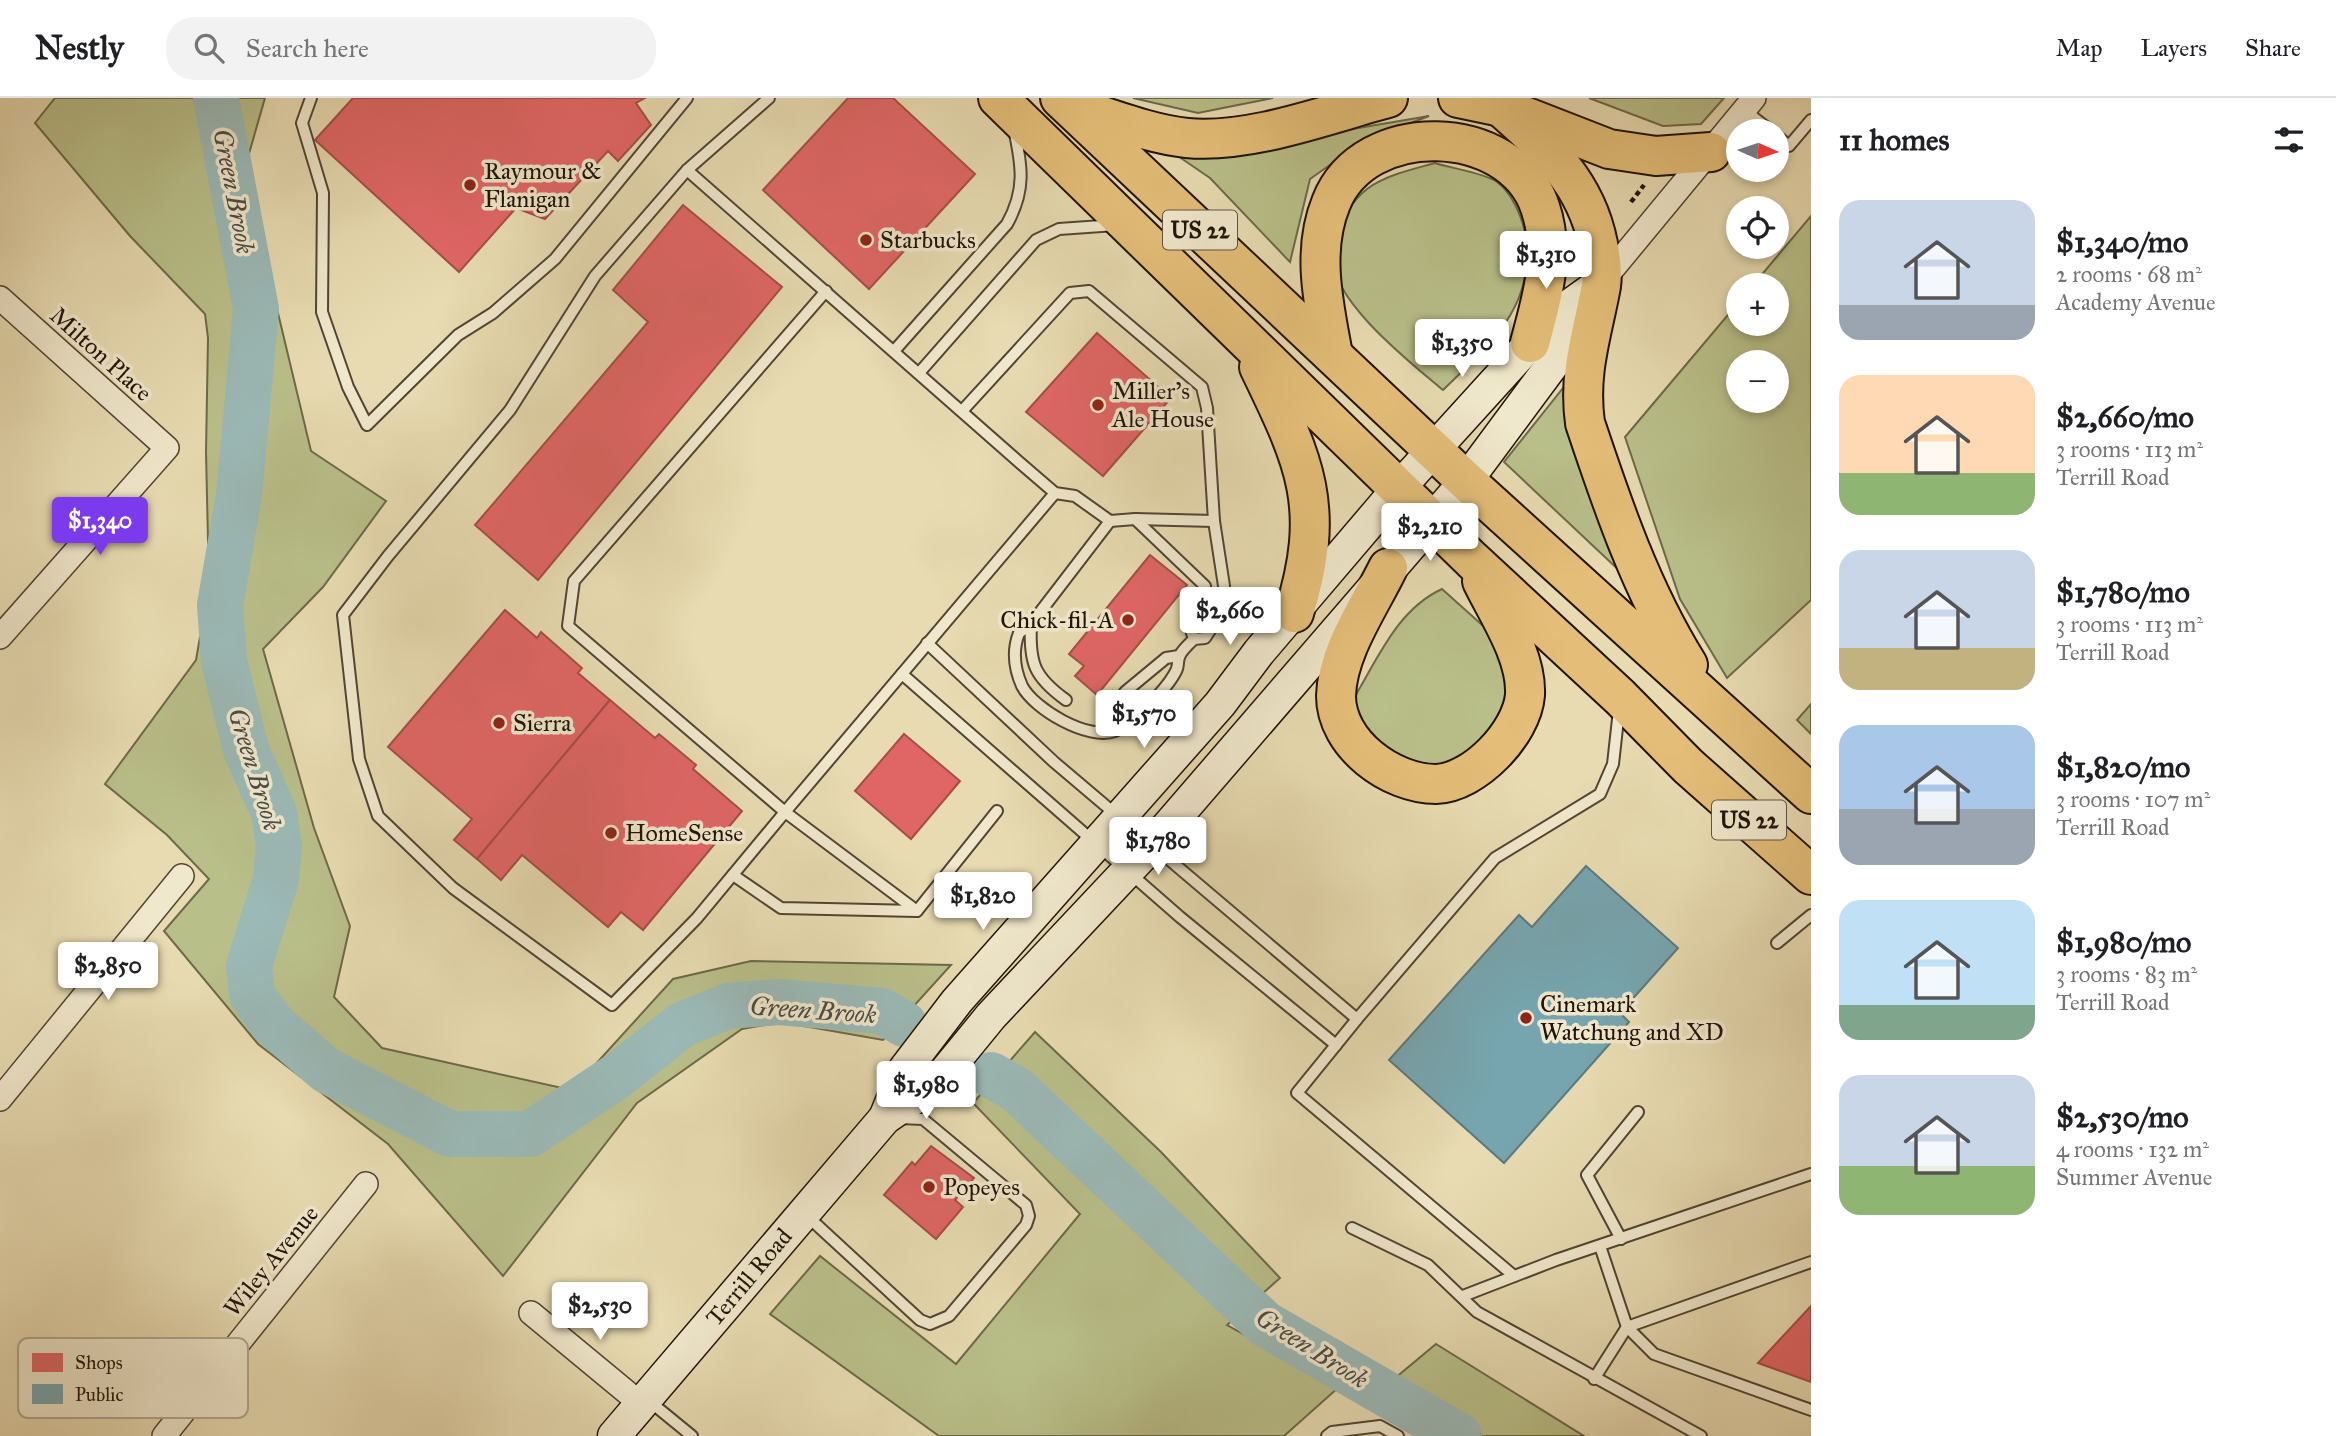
<!DOCTYPE html>
<meta charset="utf-8">
<style>
:root{--surface:#fff;--page:#f2f2f2;--text:#202124;--muted:#757577;--line:#e0e0e0;--accent:#7c3aed}
body{margin:0;font-family:"IM FELL Great Primer",serif;background:var(--page);color:var(--text);height:100vh;display:flex;flex-direction:column;font-size:26px;white-space:nowrap}
*{box-sizing:border-box;margin:0}
p{font-size:23px;color:var(--muted)}
.icon{flex:none;width:38px;height:38px;fill:none;stroke:currentColor;stroke-width:2;stroke-linecap:round;stroke-linejoin:round}
.map{position:relative;flex:1;overflow:hidden}
.drawer{display:flex;flex-direction:column;background:var(--surface);width:525px}
.drawer>*{flex:none}
.needle{width:46px;rotate:93deg}
.controls{position:absolute;left:1726px;top:21px;display:grid;gap:14px}
.controls a{display:grid;place-items:center;width:63px;height:63px;border-radius:50%;background:var(--surface);box-shadow:0 4px 10px #0003;font-size:35px}
.price{position:absolute;translate:-50% -60px;padding:0 16px;border-radius:7px;background:#fff;color:#222;font-size:23px;line-height:46px;filter:drop-shadow(0 2px 4px #0008)}
.price::after{content:'';position:absolute;left:50%;top:42px;width:21px;height:16px;margin-left:-10px;background:inherit;clip-path:polygon(0 0,100% 0,50% 100%)}
.price.selected{background:var(--accent);color:#fff}
ul{padding:0;list-style:none}
li{display:flex;align-items:center;gap:21px;height:175px;padding:0 28px}
li span{display:grid;place-items:center;flex:none;width:196px;height:140px;border-radius:21px;color:#555}
li>.icon{margin-inline-start:auto}
span .icon{width:84px;height:84px;fill:#fffc;stroke-width:1}
li b{font-size:30px}
h2{display:flex;justify-content:space-between;align-items:center;height:84px;padding:0 28px;font-size:30px}
header{display:flex;align-items:center;gap:42px;box-sizing:border-box;height:98px;padding:0 35px;background:var(--surface);border-bottom:2px solid var(--line)}
header strong{font-size:33px}
nav{display:flex;gap:38px;margin-inline-start:auto;font-size:24px}
.search{width:490px;height:63px;background:var(--page);display:flex;align-items:center;gap:18px;box-sizing:border-box;padding:0 24px;border-radius:28px;color:var(--muted);font-size:26px}
main{display:flex;flex:1;min-height:0}
.map>svg:first-child{display:block}
.green{fill:#b9bf89;stroke:#6c694a;stroke-width:2;fill-rule:evenodd}
.shops{fill:#e06666;stroke:#a64d4a;stroke-width:2}
.public{fill:#76a5af;stroke:#5c797e;stroke-width:2}
.lines{fill:none;stroke-linecap:round;stroke-linejoin:round}
.river{stroke:#9bb9b6;stroke-width:46}
.lane-casing{stroke:#524534;stroke-width:14}
.street-casing{stroke:#524534;stroke-width:26}
.secondary-casing{stroke:#20130a;stroke-width:35}
.highway-casing{stroke:#20130a;stroke-width:42}
.path{stroke:#20130a;stroke-width:4.5;stroke-dasharray:5 3.5;stroke-linecap:butt}
.lane{stroke:#f0e8cc;stroke-width:10}
.street{stroke:#f0e8cc;stroke-width:23}
.secondary{stroke:#f0e8cc;stroke-width:32}
.highway{stroke:#e4be78;stroke-width:38}
.poi-dot{fill:#8f2418;stroke:#f0e8cc;stroke-width:2.5}
.labels{text-anchor:middle;dominant-baseline:central;stroke-width:7;stroke-linejoin:round;paint-order:stroke}
.shield{fill:#f0e8cc;stroke:#5e5344;stroke-width:2}
.shield-label{font-size:23px;font-weight:bold;fill:#20130a}
.poi-label{font-size:24px;fill:#20130a;stroke:#f0e8cc;text-anchor:start}
.street-label{font-size:24px;fill:#20130a;stroke:#f0e8cc}
.water-label{font-size:26px;font-style:italic;fill:#4b4d46;stroke:#f0e8cc}
.key{fill:#f0e8cc;stroke:#b2a892;stroke-width:2}
.key-label{font-size:19px;fill:#20130a}
</style>
<header>
<strong>Nestly</strong>
<div class="search"><svg class="icon" aria-label="search" viewBox="0 0 24 24"><circle cx="10" cy="10" r="6"/><path d="M15 15l6 6"/></svg>Search here</div>
<nav><a>Map</a><a>Layers</a><a>Share</a></nav>
</header>
<main>
<div class="map">
<svg width="1811" height="1338" viewBox="0 0 1811 1338">
<rect width="100%" height="100%" fill="#e8dbb1"/>
<filter id="stains"><feTurbulence type="fractalNoise" baseFrequency=".00286" numOctaves="4"/><feColorMatrix values="0 0 0 0 .2 0 0 0 0 .09 0 0 0 0 .02 0 0 0 .5 -.17"/></filter>
<radialGradient id="worn" r=".72"><stop offset=".6" stop-color="#630" stop-opacity="0"/><stop offset="1" stop-color="#630" stop-opacity=".3"/></radialGradient>
<g class="green">
<path d="M 55,0 L 265,0 L 244,73 L 311,353 L 386,403 L 323,489 L 263,551 L 314,730 L 350,828 L 334,899 L 382,950 L 562,990 L 594,968 L 673,881 L 751,863 L 951,867 L 883,942 L 781,924 L 742,931 L 637,1005 L 503,1178 L 388,1046 L 258,946 L 164,833 L 209,781 L 167,737 L 105,686 L 196,562 L 209,487 L 206,354 L 208,240 L 205,216 L 130,138 L 35,25 Z"/>
<path d="M 1133,0 L 1273,0 L 1198,15 Z"/>
<path d="M 1589,0 L 1724,0 L 1701,26 L 1663,28 Z"/>
<path d="M 1429,18 L 1364,43 L 1310,81 L 1290,164 L 1210,80 L 1172,54 L 1323,36 Z"/>
<path d="M 1435,65 C 1450,70 1485,75 1497,84 C 1512,95 1521,117 1525,134 C 1538,207 1490,246 1443,292 C 1412,266 1329,201 1333,158 C 1333,150 1338,140 1340,132 C 1355,83 1392,77 1435,65 Z"/>
<path d="M 1811,118 L 1811,502 L 1727,580 L 1680,501 L 1625,339 L 1738,205 L 1738,226 L 1776,226 L 1776,187 L 1753,187 ZM 1738,264 L 1776,264 L 1776,303 L 1738,303 Z"/>
<path d="M 1567,285 L 1624,477 L 1504,364 Z"/>
<path d="M 1442,491 L 1500,543 L 1511,575 L 1507,613 L 1492,642 L 1439,670 L 1397,661 L 1367,637 L 1354,600 C 1378,560 1398,511 1442,491 Z"/>
<path d="M 1811,606 L 1811,636 L 1797,622 Z"/>
<path d="M 1035,934 L 1161,1054 L 1280,1180 L 1227,1227 L 1339,1289 L 1284,1338 L 939,1338 L 770,1216 L 820,1158 L 956,1266 L 1080,1116 L 973,1005 Z"/>
<path d="M 1436,1246 L 1584,1338 L 1428,1338 L 1370,1301 Z"/>
</g>
<g class="shops">
<path d="M 353,0 L 645,0 L 636,5 L 651,27 L 618,63 L 608,53 L 545,121 L 516,110 L 459,174 L 315,42 Z"/>
<path d="M 848,0 L 893,0 L 975,76 L 869,191 L 763,92 Z"/>
<path d="M 683,107 L 782,189 L 538,482 L 475,427 L 648,224 L 613,192 Z"/>
<path d="M 1097,235 L 1171,300 L 1103,378 L 1026,314 Z"/>
<path d="M 1150,457 L 1187,487 L 1097,597 L 1075,578 L 1084,568 L 1069,556 Z"/>
<path d="M 505,512 L 537,540 L 541,534 L 582,570 L 578,575 L 610,602 L 477,761 L 454,742 L 472,721 L 388,649 Z"/>
<path d="M 610,602 L 655,640 L 659,636 L 696,667 L 693,671 L 742,713 L 643,832 L 621,814 L 608,829 L 522,757 L 501,782 L 477,761 Z"/>
<path d="M 904,636 L 960,683 L 911,741 L 855,693 Z"/>
<path d="M 931,1048 L 974,1080 L 955,1102 L 963,1109 L 936,1141 L 884,1097 L 912,1064 L 915,1067 Z"/>
<path d="M 1811,1208 L 1811,1284 L 1758,1265 Z"/>
</g>
<path class="public" d="M 1586,768 L 1678,850 L 1620,915 L 1629,924 L 1504,1065 L 1389,962 L 1519,817 L 1532,829 Z"/>
<g class="lines">
<g class="river">
<path d="M 216,0 L 256,211 L 239,397 L 220,507 L 224,563 L 246,652 L 274,715 L 279,748 L 276,781 L 249,868 L 252,897 L 273,926 L 326,972 L 450,1036 L 530,1036 L 617,978 L 683,926 L 728,908 L 779,904 L 882,913 L 904,926"/>
<path d="M 991,977 L 1017,992 L 1265,1226 L 1459,1338"/>
</g>
<defs>
<g id="lane">
<path d="M 311,0 L 302,25 L 323,95 L 322,214 L 348,289 L 367,327 L 458,237 L 493,215 L 555,161 L 687,0"/>
<path d="M 769,0 L 687,72 L 595,178 L 510,312 L 388,458 L 343,517 L 359,661 L 378,718 L 453,790 L 612,907 L 697,820 L 785,714 L 917,813"/>
<path d="M 1744,12 L 1771,33"/>
<path d="M 1776,37 L 1789,48 L 1811,22"/>
<path d="M 687,72 L 1019,364 L 1055,395 L 1075,398 L 1110,423 L 1031,526 L 1019,535 C 1012,553 1014,570 1022,588 C 1034,611 1088,643 1115,633 C 1133,626 1167,591 1176,573 C 1179,568 1177,562 1180,557 C 1183,551 1189,546 1194,541 L 1205,540 L 1222,514 L 1224,488 L 1214,423 L 1207,310 L 1202,289 L 1089,193 L 1070,195 L 962,313"/>
<path d="M 826,193 L 574,483 L 568,528 L 785,714 L 1055,395"/>
<path d="M 894,253 L 1007,126 C 1026,92 1022,68 1014,31"/>
<path d="M 919,275 L 1036,142 L 1059,131 L 1116,127"/>
<path d="M 1135,421 L 1205,488 L 1206,506 L 1191,532 L 1194,541"/>
<path d="M 1110,423 L 1135,421 L 1214,423"/>
<path d="M 1031,526 C 1029,565 1034,579 1066,602"/>
<path d="M 927,545 L 1054,664 L 1357,921"/>
<path d="M 902,576 L 1180,819 L 1336,947"/>
<path d="M 1125,594 L 1166,560 L 1179,558"/>
<path d="M 733,777 L 781,810 L 917,813 L 997,713"/>
<path d="M 1777,845 L 1811,817"/>
<path d="M 806,1117 L 920,1222 L 930,1226 L 949,1218 L 1026,1127 L 1029,1118 L 1026,1107 L 923,1021 L 900,1020"/>
<path d="M 1352,1130 L 1428,1167 L 1477,1214 L 1701,1338"/>
<path d="M 1621,1141 L 1587,1077 L 1638,1014"/>
<path d="M 1600,1148 L 1627,1229 L 1654,1256 L 1811,1312"/>
<path d="M 1514,1178 L 1297,995 L 1357,921 L 1495,760 L 1600,696 L 1613,666 L 1619,612"/>
<path d="M 1463,1198 L 1556,1162 L 1811,1076"/>
<path d="M 1594,1281 L 1627,1229 L 1811,1164"/>
<path d="M 648,1302 L 692,1338"/>
<path d="M 1327,1338 L 1332,1334 L 1380,1328 L 1398,1338"/>
</g>
<g id="street">
<path d="M 1601,185 L 1754,0"/>
<path d="M 0,200 L 167,350 L 0,539"/>
<path d="M 0,1001 L 182,778"/>
<path d="M 531,1215 L 641,1306"/>
<path d="M 164,1338 L 366,1086"/>
</g>
<g id="secondary">
<path d="M 885,1020 L 905,971 L 957,903 L 1220,606 L 1259,554 L 1398,391 L 1555,218 L 1597,188"/>
<path d="M 614,1338 L 885,1020 L 937,984 L 991,918 L 1151,748 L 1466,383 L 1578,232 L 1591,205"/>
</g>
<g id="highway">
<path d="M 998,0 L 1472,462 L 1620,599 L 1688,668 L 1811,777"/>
<path d="M 1060,0 L 1466,383 L 1811,696"/>
<path d="M 1458,0 L 1501,9 L 1609,51 L 1656,58 L 1711,54"/>
<path d="M 1501,9 C 1546,49 1586,84 1598,146 C 1601,159 1603,174 1601,188 C 1592,237 1578,274 1585,325 C 1613,409 1641,491 1688,567"/>
<path d="M 1077,10 C 1113,21 1150,36 1187,40 C 1250,46 1328,16 1388,0"/>
<path d="M 1333,257 C 1324,207 1311,154 1331,105 C 1364,20 1511,24 1540,109 C 1556,156 1542,200 1530,245"/>
<path d="M 1259,269 C 1305,364 1327,409 1294,515"/>
<path d="M 1388,470 C 1369,509 1337,554 1336,598 C 1336,646 1391,686 1436,686 C 1474,685 1522,635 1525,597 C 1527,558 1498,516 1482,483"/>
</g>
</defs>
<use href="#lane" class="lane-casing"/>
<use href="#street" class="street-casing"/>
<use href="#secondary" class="secondary-casing"/>
<use href="#highway" class="highway-casing"/>
<path class="path" d="M 1631,104 L 1644,87"/>
<use href="#lane" class="lane"/>
<use href="#street" class="street"/>
<use href="#secondary" class="secondary"/>
<use href="#highway" class="highway"/>
</g>
<g class="poi-dot">
<circle cx="470" cy="87" r="7"/>
<circle cx="866" cy="142" r="7"/>
<circle cx="1098" cy="307" r="7"/>
<circle cx="1128" cy="522" r="7"/>
<circle cx="499" cy="625" r="7"/>
<circle cx="611" cy="735" r="7"/>
<circle cx="1526" cy="920" r="7"/>
<circle cx="929" cy="1089" r="7"/>
</g>
<g class="labels">
<g class="shield">
<rect x="1163" y="112.5" width="74" height="39" rx="5"/>
<rect x="1712" y="702.5" width="74" height="39" rx="5"/>
</g>
<g class="shield-label">
<text x="1200" y="132">US 22</text>
<text x="1749" y="722">US 22</text>
</g>
<g class="poi-label">
<text x="484" y="73">Raymour &amp;<tspan x="484" dy="28">Flanigan</tspan></text>
<text x="880" y="142">Starbucks</text>
<text x="1112" y="293">Miller's<tspan x="1112" dy="28">Ale House</tspan></text>
<text x="1114" y="522" text-anchor="end">Chick-fil-A</text>
<text x="513" y="625">Sierra</text>
<text x="625" y="735">HomeSense</text>
<text x="1540" y="906">Cinemark<tspan x="1540" dy="28">Watchung and XD</tspan></text>
<text x="943" y="1089">Popeyes</text>
</g>
<g class="street-label">
<text transform="translate(101 256) rotate(42)">Milton Place</text>
<text transform="translate(271 1163) rotate(-51)">Wiley Avenue</text>
<text transform="translate(749 1179) rotate(-50)">Terrill Road</text>
</g>
<g class="water-label">
<text transform="translate(234 93) rotate(79)">Green Brook</text>
<text transform="translate(255 671) rotate(73)">Green Brook</text>
<text transform="translate(813 912) rotate(4)">Green Brook</text>
<text transform="translate(1312 1250) rotate(32)">Green Brook</text>
</g>
</g>
<rect x="18" y="1240" width="230" height="80" rx="10" class="key"/>
<rect x="32" y="1255" width="31" height="19" fill="#e06666"/>
<rect x="32" y="1286" width="31" height="20" fill="#76a5af"/>
<g class="key-label">
<text x="75" y="1271">Shops</text>
<text x="75" y="1303">Public</text>
</g>
<rect width="100%" height="100%" filter="url(#stains)"/>
<rect width="100%" height="100%" fill="url(#worn)"/>
</svg>
<div class="controls">
<a><svg class="needle" viewBox="-14 -14 28 28"><path d="M0-13l5 13h-10z" fill="#e53935"/><path d="M0 13l5-13h-10z" fill="#757577"/></svg></a>
<a><svg class="icon" aria-label="locate" viewBox="0 0 24 24"><circle cx="12" cy="12" r="6"/><path d="M12 2v4M12 18v4M2 12h4M18 12h4"/></svg></a>
<a>+</a>
<a>−</a>
</div>
<b class="price" style="left:1546px;top:193px">$1,310</b>
<b class="price" style="left:1462px;top:281px">$1,350</b>
<b class="price selected" style="left:100px;top:459px">$1,340</b>
<b class="price" style="left:1430px;top:465px">$2,210</b>
<b class="price" style="left:1230px;top:549px">$2,660</b>
<b class="price" style="left:1144px;top:652px">$1,570</b>
<b class="price" style="left:1158px;top:779px">$1,780</b>
<b class="price" style="left:983px;top:834px">$1,820</b>
<b class="price" style="left:108px;top:904px">$2,850</b>
<b class="price" style="left:926px;top:1023px">$1,980</b>
<b class="price" style="left:600px;top:1244px">$2,530</b>
</div>
<section class="drawer">
<h2>11 homes<svg class="icon" aria-label="filters" viewBox="0 0 24 24"><path d="M4 7h16M4 17h16"/><circle cx="9" cy="7" r="2"/><circle cx="15" cy="17" r="2"/></svg></h2>
<ul>
<li><span style="background:linear-gradient(#c9d6e8 75%,#9aa5b1 0)"><svg class="icon" aria-label="home" viewBox="0 0 24 24"><path d="M3 11l9-7 9 7M6 9v11h12V9"/></svg></span><div><b>$1,340/mo</b><p>2 rooms · 68 m²</p><p>Academy Avenue</p></div></li>
<li><span style="background:linear-gradient(#ffd9b3 70%,#8fb573 0)"><svg class="icon" aria-label="home" viewBox="0 0 24 24"><path d="M3 11l9-7 9 7M6 9v11h12V9"/></svg></span><div><b>$2,660/mo</b><p>3 rooms · 113 m²</p><p>Terrill Road</p></div></li>
<li><span style="background:linear-gradient(#c9d6e8 70%,#c2b280 0)"><svg class="icon" aria-label="home" viewBox="0 0 24 24"><path d="M3 11l9-7 9 7M6 9v11h12V9"/></svg></span><div><b>$1,780/mo</b><p>3 rooms · 113 m²</p><p>Terrill Road</p></div></li>
<li><span style="background:linear-gradient(#a9c7e8 60%,#9aa5b1 0)"><svg class="icon" aria-label="home" viewBox="0 0 24 24"><path d="M3 11l9-7 9 7M6 9v11h12V9"/></svg></span><div><b>$1,820/mo</b><p>3 rooms · 107 m²</p><p>Terrill Road</p></div></li>
<li><span style="background:linear-gradient(#bfe0f5 75%,#7fa58c 0)"><svg class="icon" aria-label="home" viewBox="0 0 24 24"><path d="M3 11l9-7 9 7M6 9v11h12V9"/></svg></span><div><b>$1,980/mo</b><p>3 rooms · 83 m²</p><p>Terrill Road</p></div></li>
<li><span style="background:linear-gradient(#c9d6e8 65%,#8fb573 0)"><svg class="icon" aria-label="home" viewBox="0 0 24 24"><path d="M3 11l9-7 9 7M6 9v11h12V9"/></svg></span><div><b>$2,530/mo</b><p>4 rooms · 132 m²</p><p>Summer Avenue</p></div></li>
</ul>
</section>
</main>
